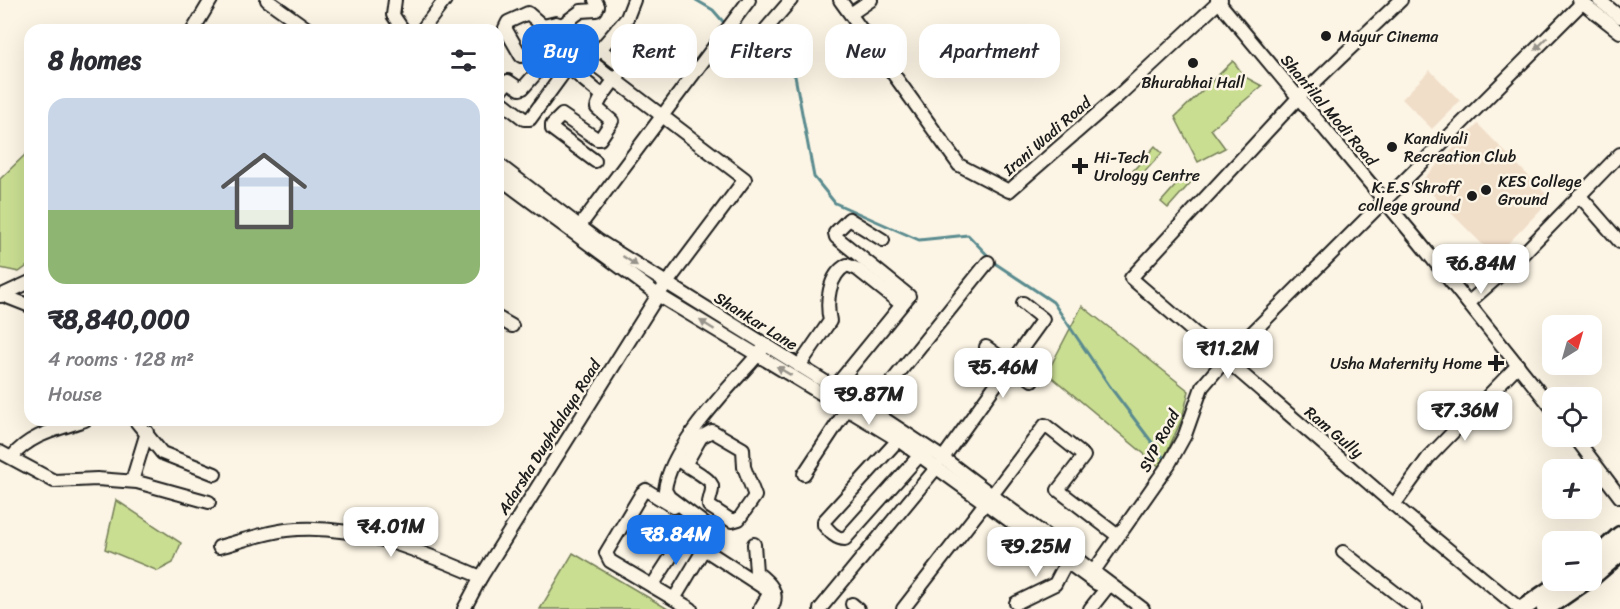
<!DOCTYPE html>
<meta charset="utf-8">
<style>
:root{--surface:#fff;--page:#f2f2f3;--text:#2b2b33;--muted:#7c7c81;--line:#e1e1e2;--accent:#1a73e8}
body{margin:0;font-family:Sriracha,sans-serif;background:var(--page);color:var(--text);height:100vh;display:flex;flex-direction:column;font-size:22px;white-space:nowrap}
*{box-sizing:border-box;margin:0}
p{font-size:20px;color:var(--muted)}
.icon{flex:none;width:33px;height:33px;fill:none;stroke:currentColor;stroke-width:2;stroke-linecap:round;stroke-linejoin:round}
.map{position:relative;flex:1;overflow:hidden}
.panel{position:absolute;left:24px;top:24px;width:480px;height:402px;display:flex;flex-direction:column;background:var(--surface);border-radius:18px;box-shadow:0 6px 24px #0002}
.panel>*{flex:none}
.hud{position:absolute;left:522px;top:24px;width:570px;height:54px;display:flex;gap:12px}
.needle{width:39px;rotate:37deg}
.buttons{position:absolute;left:1542px;top:315px;display:grid;gap:12px}
.buttons a{display:grid;place-items:center;width:60px;height:60px;border-radius:12px;background:var(--surface);box-shadow:0 6px 24px #0002;font-size:30px}
.price{position:absolute;translate:-50% -51px;padding:0 14px;border-radius:12px;background:#fff;color:#222;font-size:20px;line-height:39px;filter:drop-shadow(0 2px 3px #0008)}
.price::after{content:'';position:absolute;left:50%;top:36px;width:18px;height:14px;margin-left:-9px;background:inherit;clip-path:polygon(0 0,100% 0,50% 100%)}
.price.selected{background:var(--accent);color:#fff}
ul{padding:0;list-style:none}
li{display:grid;align-content:center;gap:12px;height:318px;padding:0 24px}
li+li{border-top:2px solid var(--line)}
li span{display:grid;place-items:center;height:186px;border-radius:18px;color:#555}
li>.icon{margin-inline-start:auto}
span .icon{width:108px;height:108px;fill:#fffc;stroke-width:1}
li b{font-size:26px}
h2{display:flex;justify-content:space-between;align-items:center;height:72px;padding:0 24px;font-size:26px}
.chip{padding:0 21px;border-radius:18px;background:var(--surface);box-shadow:0 6px 24px #0002;font-size:21px;line-height:54px}
.chip.selected{background:var(--accent);color:#fff}
.map>svg:first-child{display:block}
.built{fill:#f1dec9}
.green{fill:#cade92;stroke:#737d57;stroke-width:1.5}
.lines{fill:none;stroke-linecap:round;stroke-linejoin:round}
.stream{stroke:#5a8b8f;stroke-width:3}
.minor-casing{stroke:#1c1c1c;stroke-width:16}
.major-casing{stroke:#1c1c1c;stroke-width:21}
.minor{stroke:#fcf5e5;stroke-width:12}
.major{stroke:#fcf5e5;stroke-width:16}
.oneway{fill:#97938b}
.poi-dot{fill:#1c1c1c;stroke:#fcf5e5;stroke-width:2}
.labels{text-anchor:middle;dominant-baseline:central;stroke-width:5;stroke-linejoin:round;paint-order:stroke}
.poi-label{font-size:16px;fill:#1c1c1c;stroke:#fcf5e5;text-anchor:start}
.street-label{font-size:16px;fill:#1c1c1c;stroke:#fcf5e5}
</style>
<div class="map">
<svg width="1620" height="609" viewBox="0 0 1620 609">
<rect width="100%" height="100%" fill="#fcf5e5"/>
<filter id="ink" filterUnits="userSpaceOnUse"><feTurbulence type="fractalNoise" baseFrequency=".0167" numOctaves="2"/><feDisplacementMap in="SourceGraphic" scale="12" xChannelSelector="R" yChannelSelector="G"/><feConvolveMatrix kernelMatrix="1 2 1 2 8 2 1 2 1" color-interpolation-filters="sRGB"/></filter>
<g filter="url(#ink)">
<g class="built">
<path d="M 1430,70 L 1460,101 L 1432,129 L 1402,99 Z"/>
<path d="M 1478,124 L 1551,199 L 1495,257 L 1420,182 Z"/>
</g>
<g class="green">
<path d="M 1233,61 L 1245,77 L 1262,86 L 1211,129 L 1225,148 L 1198,162 L 1175,117 Z"/>
<path d="M 1155,146 L 1162,153 L 1138,179 L 1131,173 Z"/>
<path d="M 29,151 L 30,264 L 19,272 L 0,268 L 0,179 Z"/>
<path d="M 1185,175 L 1192,181 L 1168,208 L 1161,202 Z"/>
<path d="M 1082,306 L 1189,391 L 1182,419 L 1160,467 L 1047,373 Z"/>
<path d="M 116,500 L 181,543 L 173,563 L 158,571 L 105,549 Z"/>
<path d="M 573,553 L 668,609 L 540,609 Z"/>
</g>
<g class="lines">
<g class="stream">
<path d="M 696,0 L 713,10 L 726,25"/>
<path d="M 731,30 L 769,51 L 795,76 L 814,177 L 835,203 L 919,240 L 968,235 L 996,264 L 1053,302 L 1111,388 L 1163,457"/>
</g>
<defs>
<g id="minor">
<path d="M 267,0 L 309,30"/>
<path d="M 395,0 L 393,15 L 403,30"/>
<path d="M 840,0 L 959,165 L 1009,191 L 1118,96 L 1221,0"/>
<path d="M 1217,0 L 1419,242 L 1552,408"/>
<path d="M 1401,0 L 1298,98 L 1131,278 L 1394,505 L 1520,609"/>
<path d="M 1579,0 L 1620,32"/>
<path d="M 1599,0 L 1620,17"/>
<path d="M 852,13 L 871,0"/>
<path d="M 562,25 L 581,11 L 596,10 L 598,6 L 595,0"/>
<path d="M 617,29 L 641,49"/>
<path d="M 766,29 L 791,0"/>
<path d="M 193,30 L 211,0"/>
<path d="M 422,30 L 445,0"/>
<path d="M 601,50 L 625,69"/>
<path d="M 590,61 L 627,18 L 634,0"/>
<path d="M 562,62 L 603,96"/>
<path d="M 498,94 L 508,81 L 520,89 L 523,88 L 538,71 L 573,48"/>
<path d="M 498,99 L 524,119 L 530,119 L 568,67"/>
<path d="M 595,161 L 552,129 L 552,125 L 562,115 L 597,139 L 600,139 L 612,121 L 597,108 C 599,94 638,53 649,40 L 663,49 L 663,53 L 649,68 L 634,58"/>
<path d="M 498,164 L 599,241 L 869,409 L 943,458 L 1143,609"/>
<path d="M 498,177 L 658,295 L 898,440 L 1097,584"/>
<path d="M 1579,195 L 1620,242"/>
<path d="M 576,231 L 749,0"/>
<path d="M 2,295 L 30,306"/>
<path d="M 0,296 L 30,282"/>
<path d="M 1468,303 L 1517,260 L 1620,154"/>
<path d="M 498,318 L 512,326"/>
<path d="M 986,347 L 1032,380"/>
<path d="M 799,366 L 830,321 C 826,303 828,275 847,265 L 857,269 L 901,304"/>
<path d="M 834,388 L 909,296 L 836,237 L 835,233 L 849,219 L 883,240"/>
<path d="M 865,415 L 988,262"/>
<path d="M 135,420 L 162,453 L 215,474"/>
<path d="M 1574,436 L 1620,497"/>
<path d="M 898,440 L 824,521 L 824,525 C 830,532 836,539 845,539 L 920,455"/>
<path d="M 0,452 L 54,481 L 97,479 L 137,482 L 209,502"/>
<path d="M 12,457 C 30,434 59,429 85,420"/>
<path d="M 943,458 L 1043,319 L 1023,303"/>
<path d="M 676,459 C 683,464 712,479 712,486 C 713,493 708,499 709,506 L 732,521 L 739,519 L 755,496 L 744,467 L 743,449 L 712,431 L 701,437 L 685,465"/>
<path d="M 804,474 L 847,409"/>
<path d="M 132,481 L 147,432"/>
<path d="M 992,495 L 1045,425 L 1084,456 L 1058,490 L 1118,536"/>
<path d="M 1394,505 L 1428,458 L 1518,365"/>
<path d="M 674,507 L 646,490 L 642,493 L 606,553 L 610,561 L 691,609"/>
<path d="M 754,544 L 756,572 C 769,582 781,592 771,609"/>
<path d="M 219,547 C 241,541 263,533 286,530 C 354,522 420,551 481,577"/>
<path d="M 1343,552 L 1416,609"/>
<path d="M 1089,578 L 1169,464 L 1185,435 L 1202,387 L 1225,360 L 1582,3"/>
<path d="M 652,586 L 696,518"/>
<path d="M 674,599 L 704,549"/>
<path d="M 1016,603 L 1055,584 L 1066,563"/>
<path d="M 852,604 L 858,609"/>
<path d="M 464,609 L 481,577 L 658,295 L 745,179 L 573,48 L 562,25 L 556,23 L 543,26 L 528,13 L 508,22 L 505,28 L 521,56"/>
<path d="M 760,609 L 769,594 L 767,590 L 704,549 L 711,534 L 710,528 L 669,497 L 665,490 C 670,445 733,384 762,350"/>
<path d="M 820,609 L 937,467"/>
<path d="M 903,609 L 986,502"/>
<path d="M 1090,609 L 1105,590"/>
</g>
<g id="major">
<path d="M 1592,561 L 1620,535"/>
<path d="M 1592,577 L 1620,553"/>
<path d="M 1522,609 L 1564,580"/>
<path d="M 1545,609 L 1587,580"/>
</g>
</defs>
<use href="#minor" class="minor-casing"/>
<use href="#major" class="major-casing"/>
<use href="#minor" class="minor"/>
<use href="#major" class="major"/>
</g>
<defs><path id="oneway-solid" d="M-6-.8H1V-3.2L6.5 0L1 3.2V.8H-6Z" transform="scale(1.5)"/></defs>
<g class="oneway">
<use href="#oneway-solid" transform="translate(1541 44) rotate(135)"/>
<use href="#oneway-solid" transform="translate(630 261) rotate(33)"/>
<use href="#oneway-solid" transform="translate(707 325) rotate(-148)"/>
<use href="#oneway-solid" transform="translate(784 371) rotate(-149)"/>
</g>
</g>
<g class="poi-dot">
<circle cx="1326" cy="36" r="6"/>
<circle cx="1193" cy="63" r="6"/>
<circle cx="1392" cy="147" r="6"/>
<path d="M1077 157h6v6h6v6h-6v6h-6v-6h-6v-6h6z"/>
<circle cx="1486" cy="190" r="6"/>
<circle cx="1472" cy="196" r="6"/>
<path d="M1493 354h6v6h6v6h-6v6h-6v-6h-6v-6h6z"/>
</g>
<g class="labels">
<g class="poi-label">
<text x="1338" y="36">Mayur Cinema</text>
<text x="1193" y="82" text-anchor="middle">Bhurabhai Hall</text>
<text x="1404" y="138">Kandivali<tspan x="1404" dy="18">Recreation Club</tspan></text>
<text x="1094" y="157">Hi-Tech<tspan x="1094" dy="18">Urology Centre</tspan></text>
<text x="1498" y="181">KES College<tspan x="1498" dy="18">Ground</tspan></text>
<text x="1460" y="187" text-anchor="end">K.E.S Shroff<tspan x="1460" dy="18">college ground</tspan></text>
<text x="1482" y="363" text-anchor="end">Usha Maternity Home</text>
</g>
<g class="street-label">
<text transform="translate(1329 110) rotate(50)">Shantilal Modi Road</text>
<text transform="translate(1047 136) rotate(-41)">Irani Wadi Road</text>
<text transform="translate(756 321) rotate(32)">Shankar Lane</text>
<text transform="translate(1334 432) rotate(40)">Ram Gully</text>
<text transform="translate(549 437) rotate(-58)">Adarsha Dughdalaya Road</text>
<text transform="translate(1159 441) rotate(-62)">SVP Road</text>
</g>
</g>
</svg>
<div class="buttons">
<a><svg class="needle" viewBox="-14 -14 28 28"><path d="M0-13l5 13h-10z" fill="#e53935"/><path d="M0 13l5-13h-10z" fill="#7c7c81"/></svg></a>
<a><svg class="icon" aria-label="locate" viewBox="0 0 24 24"><circle cx="12" cy="12" r="6"/><path d="M12 2v4M12 18v4M2 12h4M18 12h4"/></svg></a>
<a>+</a>
<a>−</a>
</div>
<b class="price" style="left:1481px;top:295px">₹6.84M</b>
<b class="price" style="left:1228px;top:380px">₹11.2M</b>
<b class="price" style="left:1003px;top:399px">₹5.46M</b>
<b class="price" style="left:869px;top:426px">₹9.87M</b>
<b class="price" style="left:1465px;top:442px">₹7.36M</b>
<b class="price" style="left:391px;top:558px">₹4.01M</b>
<b class="price selected" style="left:676px;top:566px">₹8.84M</b>
<b class="price" style="left:1036px;top:578px">₹9.25M</b>
<div class="hud">
<a class="chip selected">Buy</a>
<a class="chip">Rent</a>
<a class="chip">Filters</a>
<a class="chip">New</a>
<a class="chip">Apartment</a>
</div>
<section class="panel">
<h2>8 homes<svg class="icon" aria-label="filters" viewBox="0 0 24 24"><path d="M4 7h16M4 17h16"/><circle cx="9" cy="7" r="2"/><circle cx="15" cy="17" r="2"/></svg></h2>
<ul>
<li><span style="background:linear-gradient(#c9d6e8 60%,#8fb573 0)"><svg class="icon" aria-label="home" viewBox="0 0 24 24"><path d="M3 11l9-7 9 7M6 9v11h12V9"/></svg></span><div><b>₹8,840,000</b><p>4 rooms · 128 m²</p><p>House</p></div></li>
</ul>
</section>
</div>
